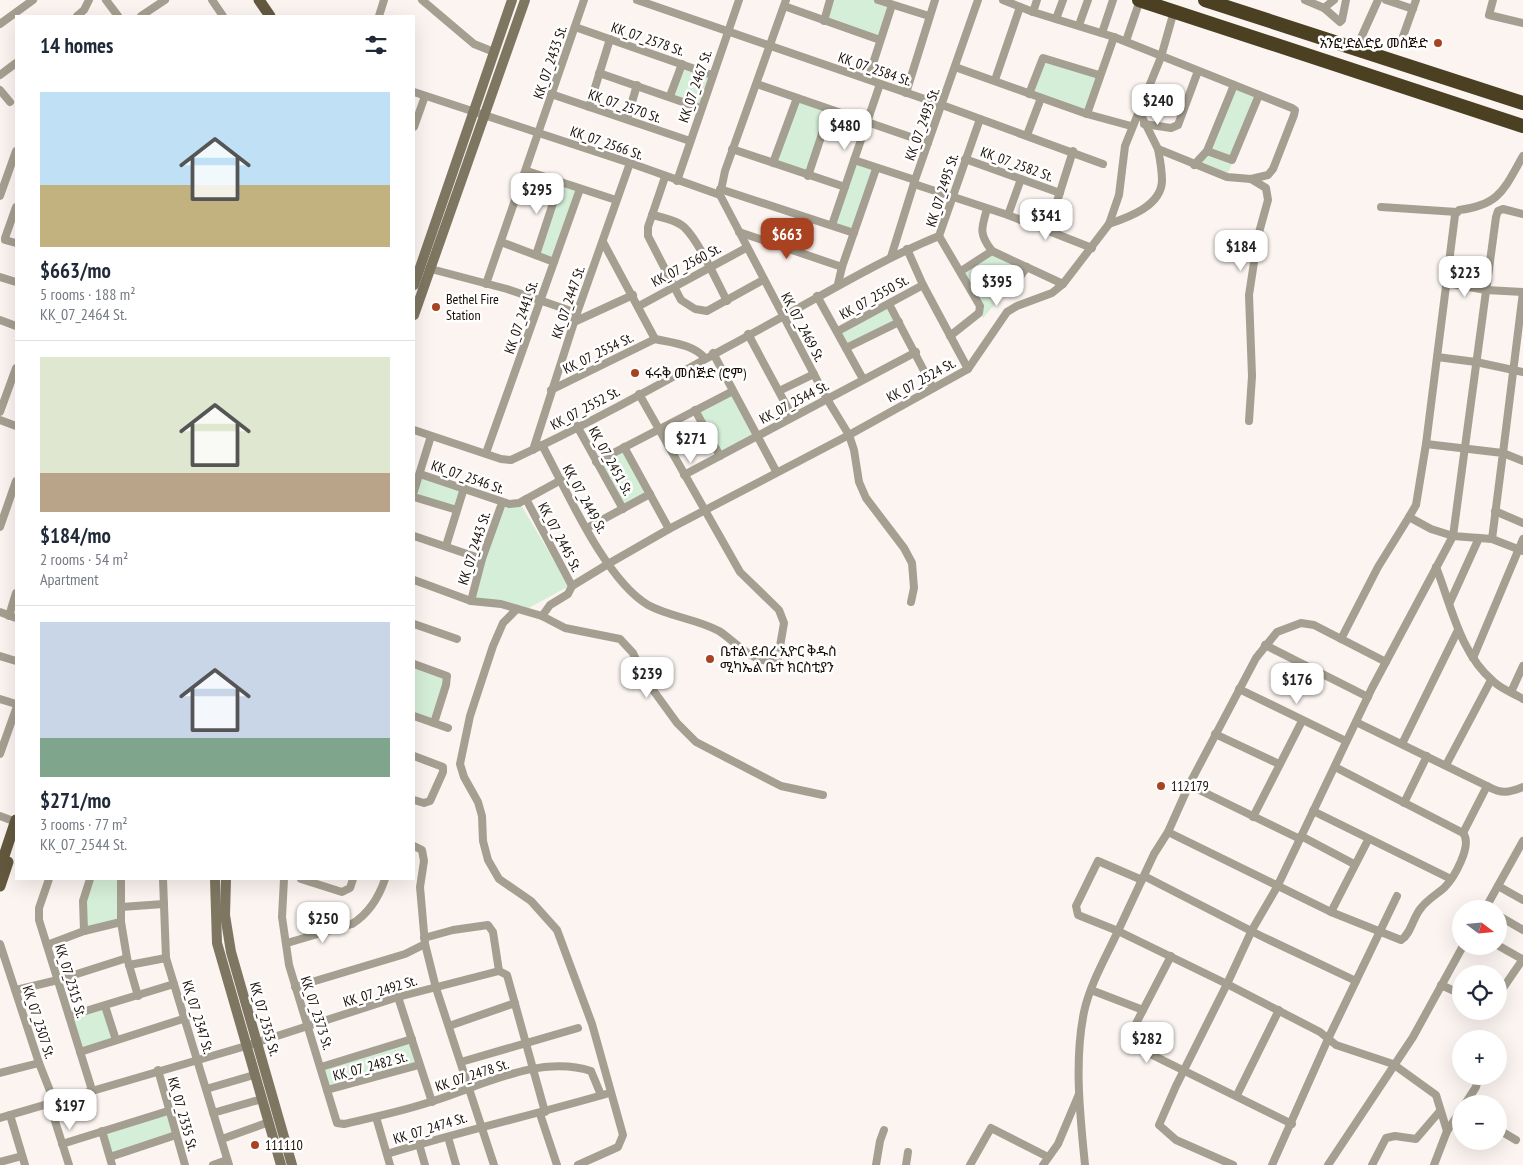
<!DOCTYPE html>
<meta charset="utf-8">
<style>
:root{--surface:#fff;--page:#f6f6f7;--text:#1f2937;--muted:#747a83;--line:#e0e1e3;--accent:#a94221}
body{margin:0;font-family:"PT Sans Narrow","Noto Sans Ethiopic",sans-serif;background:var(--page);color:var(--text);height:100vh;display:flex;flex-direction:column;font-size:19px;white-space:nowrap}
*{box-sizing:border-box;margin:0}
p{font-size:16px;color:var(--muted)}
.icon{flex:none;width:28px;height:28px;fill:none;stroke:currentColor;stroke-width:2;stroke-linecap:round;stroke-linejoin:round}
.map{position:relative;flex:1;overflow:hidden}
.details{position:absolute;left:15px;top:15px;width:400px;height:865px;display:flex;flex-direction:column;background:var(--surface);border-radius:0px;box-shadow:0 5px 20px #0002}
.details>*{flex:none}
.needle{width:32px;rotate:106deg}
.controls{position:absolute;left:1452px;top:900px;display:grid;gap:10px}
.controls a{display:grid;place-items:center;width:55px;height:55px;border-radius:50%;background:var(--surface);box-shadow:0 5px 20px #0002;font-size:25px}
.price{position:absolute;translate:-50% -42px;padding:0 11px;border-radius:10px;background:#fff;color:#222;font-size:16px;line-height:32px;filter:drop-shadow(0 1px 2px #0008)}
.price::after{content:'';position:absolute;left:50%;top:30px;width:15px;height:11px;margin-left:-8px;background:inherit;clip-path:polygon(0 0,100% 0,50% 100%)}
.price.current{background:var(--accent);color:#fff}
ul{padding:0;list-style:none}
li{display:grid;align-content:center;gap:10px;height:265px;padding:0 25px}
li+li{border-top:1px solid var(--line)}
li span{display:grid;place-items:center;height:155px;border-radius:0px;color:#555}
li>.icon{margin-inline-start:auto}
span .icon{width:90px;height:90px;fill:#fffc;stroke-width:1}
li b{font-size:21px}
h2{display:flex;justify-content:space-between;align-items:center;height:60px;padding:0 25px;font-size:21px}
.map>svg:first-child{display:block}
.green{fill:#d5eed7}
.lines{fill:none;stroke-linecap:round;stroke-linejoin:round}
.street{stroke:#a59f91;stroke-width:8}
.secondary{stroke:#7e7661;stroke-width:10}
.primary{stroke:#63593f;stroke-width:11}
.highway{stroke:#4c4022;stroke-width:14}
.poi-dot{fill:#a94221;stroke:#fff;stroke-width:2}
.labels{text-anchor:middle;dominant-baseline:central;stroke-width:5;stroke-linejoin:round;paint-order:stroke}
.street-label{font-size:14px;fill:#1a0f08;stroke:#fff}
.poi-label{font-size:14px;fill:#1a0f08;stroke:#fff;text-anchor:start}
</style>
<div class="map">
<svg width="1523" height="1165" viewBox="0 0 1523 1165">
<rect width="100%" height="100%" fill="#fbf4f0"/>
<g class="green">
<path d="M 830,0 L 878,0 L 892,5 L 880,40 L 824,21 Z"/>
<path d="M 1042,60 L 1099,75 L 1087,114 L 1029,94 Z"/>
<path d="M 682,64 L 712,75 L 700,108 L 670,96 Z"/>
<path d="M 1234,85 L 1260,96 L 1226,178 L 1199,167 Z"/>
<path d="M 797,98 L 830,110 L 808,176 L 773,163 Z"/>
<path d="M 854,160 L 876,169 L 854,233 L 832,225 Z"/>
<path d="M 560,182 L 580,189 L 554,262 L 536,255 Z"/>
<path d="M 992,251 L 1027,267 L 983,318 L 961,271 Z"/>
<path d="M 889,304 L 899,322 L 846,348 L 838,331 Z"/>
<path d="M 733,391 L 757,436 L 720,456 L 695,410 Z"/>
<path d="M 624,447 L 650,494 L 623,509 L 596,462 Z"/>
<path d="M 420,474 L 464,488 L 457,510 L 414,497 Z"/>
<path d="M 521,505 L 569,586 L 525,610 L 467,602 L 498,506 L 509,508 Z"/>
<path d="M 414,664 L 447,676 L 434,723 L 414,716 Z"/>
<path d="M 89,879 L 121,879 L 121,922 L 84,931 L 82,900 Z"/>
<path d="M 105,1006 L 116,1040 L 80,1052 L 69,1016 Z"/>
<path d="M 412,1039 L 419,1065 L 327,1090 L 321,1067 Z"/>
<path d="M 168,1111 L 176,1135 L 110,1157 L 102,1131 Z"/>
</g>
<g class="lines">
<g class="street">
<path d="M 106,0 L 118,16"/>
<path d="M 212,0 L 223,16"/>
<path d="M 422,0 L 474,44 L 494,52"/>
<path d="M 637,0 L 942,105 L 1103,164"/>
<path d="M 786,0 L 725,171 L 720,195 L 827,399 L 849,435 L 854,450 L 859,482 L 866,498 L 904,548 L 912,563 L 914,588 L 911,602"/>
<path d="M 878,0 L 929,16"/>
<path d="M 1003,0 L 1033,12 L 1114,37 L 1292,108 L 1295,110 L 1294,115 L 1273,169 L 1268,175 L 1251,179"/>
<path d="M 1305,0 L 1324,8 L 1340,22 L 1342,20 L 1346,0"/>
<path d="M 1386,0 L 1413,9"/>
<path d="M 1493,0 L 1489,15 L 1523,23"/>
<path d="M 784,6 L 880,40"/>
<path d="M 1324,8 L 1334,0"/>
<path d="M 1033,12 L 1037,0"/>
<path d="M 77,16 L 84,10 L 89,0"/>
<path d="M 141,16 L 165,0"/>
<path d="M 379,16 L 384,0"/>
<path d="M 1056,19 L 1063,0"/>
<path d="M 824,21 L 830,0"/>
<path d="M 0,24 L 33,0"/>
<path d="M 1079,25 L 1088,0"/>
<path d="M 575,27 L 712,75"/>
<path d="M 1102,33 L 1113,0"/>
<path d="M 1126,41 L 1140,0"/>
<path d="M 1401,42 L 1416,0"/>
<path d="M 1356,49 L 1378,0"/>
<path d="M 955,67 L 1087,114 L 1131,126"/>
<path d="M 599,73 L 700,108"/>
<path d="M 0,75 L 16,63"/>
<path d="M 868,79 L 892,5"/>
<path d="M 995,80 L 1020,7"/>
<path d="M 757,84 L 928,143"/>
<path d="M 0,90 L 10,102"/>
<path d="M 414,92 L 630,163 L 720,195"/>
<path d="M 906,93 L 935,0"/>
<path d="M 551,94 L 690,141"/>
<path d="M 1029,94 L 1043,58 L 1099,75"/>
<path d="M 670,96 L 682,64"/>
<path d="M 589,107 L 610,39"/>
<path d="M 1138,109 L 1158,149 L 1227,177 L 1251,179 L 1266,188 L 1268,200 L 1258,236 L 1249,295 L 1252,376 L 1249,421"/>
<path d="M 1087,114 L 1114,37"/>
<path d="M 627,119 L 637,85"/>
<path d="M 1144,124 L 1171,128 L 1178,125 L 1198,71"/>
<path d="M 414,127 L 425,96"/>
<path d="M 1027,135 L 1041,98"/>
<path d="M 732,149 L 845,187"/>
<path d="M 1207,151 L 1232,160 L 1259,95"/>
<path d="M 1523,156 C 1504,189 1500,205 1459,210 L 1455,215 L 1426,444 L 1416,505 L 1409,517 L 1431,529 L 1453,536 L 1492,539 L 1523,551"/>
<path d="M 965,159 L 1060,193"/>
<path d="M 854,160 L 915,180"/>
<path d="M 773,163 L 797,98"/>
<path d="M 1194,165 L 1207,151 L 1234,85"/>
<path d="M 527,171 L 616,200"/>
<path d="M 808,176 L 830,110"/>
<path d="M 665,177 L 648,227 L 648,236 L 681,300 L 695,309 L 707,311 L 763,280"/>
<path d="M 677,181 L 739,0"/>
<path d="M 914,184 L 1008,215 L 1092,248"/>
<path d="M 720,189 L 854,233"/>
<path d="M 0,196 L 16,151"/>
<path d="M 16,207 L 5,238 L 5,240 L 16,243"/>
<path d="M 1381,207 L 1457,212"/>
<path d="M 987,209 C 981,229 979,234 992,251"/>
<path d="M 652,215 C 662,217 676,220 684,227 C 699,241 717,282 727,301"/>
<path d="M 1008,215 L 1021,179"/>
<path d="M 1109,224 C 1129,217 1161,206 1162,181 C 1162,170 1160,159 1158,149"/>
<path d="M 832,225 L 880,84"/>
<path d="M 1048,230 L 1073,151"/>
<path d="M 739,232 L 842,267"/>
<path d="M 939,236 L 980,306 L 979,313 L 950,336"/>
<path d="M 939,236 L 980,119"/>
<path d="M 501,242 L 554,262"/>
<path d="M 603,242 L 655,339"/>
<path d="M 907,249 L 923,285 L 968,369"/>
<path d="M 536,255 L 560,182"/>
<path d="M 891,257 L 915,180 L 978,0"/>
<path d="M 431,269 L 507,289 L 577,313"/>
<path d="M 961,271 L 992,251 L 1063,284"/>
<path d="M 0,277 L 16,282"/>
<path d="M 1447,283 L 1486,290 L 1523,292"/>
<path d="M 486,284 L 584,0"/>
<path d="M 838,284 L 842,267 L 876,169"/>
<path d="M 1014,285 L 1027,267"/>
<path d="M 1523,292 L 1503,453 L 1523,461"/>
<path d="M 817,296 L 863,379"/>
<path d="M 889,304 L 933,388"/>
<path d="M 639,306 L 746,248"/>
<path d="M 0,320 L 16,326"/>
<path d="M 574,322 L 633,295"/>
<path d="M 838,331 L 923,285"/>
<path d="M 748,334 L 792,416"/>
<path d="M 655,339 C 673,343 692,344 705,358"/>
<path d="M 846,348 L 899,322"/>
<path d="M 713,353 L 776,471"/>
<path d="M 1437,357 L 1476,362 L 1523,372"/>
<path d="M 551,390 L 655,339"/>
<path d="M 779,391 L 814,374"/>
<path d="M 695,410 L 720,456"/>
<path d="M 0,412 L 16,368"/>
<path d="M 0,420 L 16,426"/>
<path d="M 577,426 L 623,509"/>
<path d="M 414,430 L 501,459 L 511,460 C 604,417 694,365 784,316 C 835,288 885,258 939,236"/>
<path d="M 1426,444 L 1503,453 L 1492,539"/>
<path d="M 542,445 C 566,489 605,580 648,605 C 670,617 697,619 719,631 C 734,640 758,670 778,658 L 784,623 L 779,610 L 740,572 L 639,394"/>
<path d="M 624,447 L 669,529"/>
<path d="M 533,450 L 577,313 L 630,163"/>
<path d="M 486,453 L 580,189"/>
<path d="M 596,462 L 733,391"/>
<path d="M 420,474 L 509,504 L 519,503 L 561,480"/>
<path d="M 684,475 L 916,352"/>
<path d="M 414,491 L 431,436"/>
<path d="M 414,497 L 457,510"/>
<path d="M 526,499 L 572,586"/>
<path d="M 1495,511 L 1523,523"/>
<path d="M 0,527 L 16,481"/>
<path d="M 587,528 L 650,494"/>
<path d="M 414,536 L 482,559"/>
<path d="M 446,546 L 464,488"/>
<path d="M 1436,567 C 1451,605 1460,653 1493,681 C 1501,689 1513,693 1523,699"/>
<path d="M 414,580 L 471,601 L 501,604 L 542,616 L 565,628 L 620,639 L 633,653 L 645,679 L 677,723 L 696,742 L 781,786 L 823,795"/>
<path d="M 471,601 L 482,559 L 502,503"/>
<path d="M 1450,602 L 1479,538"/>
<path d="M 517,609 L 503,623 L 493,646 L 470,716 L 460,764 L 464,777 L 478,802 L 482,816 L 483,841 L 488,860 L 499,879 L 531,901 L 557,930 L 592,1024 L 623,1135 L 618,1147 L 578,1165"/>
<path d="M 0,612 L 16,618"/>
<path d="M 9,616 L 16,593"/>
<path d="M 542,616 L 550,605 L 568,594 L 572,586 L 608,564 L 669,529 L 849,435 L 968,369 L 1007,312 L 1017,306 L 1052,293 L 1063,284 L 1109,224 L 1119,195 L 1125,146 L 1161,57 L 1174,11"/>
<path d="M 414,624 L 457,639"/>
<path d="M 1341,639 L 1378,567 L 1409,517"/>
<path d="M 1265,645 L 1368,697"/>
<path d="M 0,656 L 16,661"/>
<path d="M 1473,658 L 1523,539"/>
<path d="M 414,664 L 447,676 L 446,685 L 434,723"/>
<path d="M 1239,689 L 1346,741"/>
<path d="M 1511,692 L 1523,666"/>
<path d="M 0,699 L 16,704"/>
<path d="M 414,716 L 448,728"/>
<path d="M 1215,734 L 1279,764"/>
<path d="M 1402,744 L 1458,630"/>
<path d="M 0,754 L 16,709"/>
<path d="M 414,756 L 443,767 L 443,772 L 430,801 L 424,803 L 414,800"/>
<path d="M 1446,765 L 1491,680"/>
<path d="M 1335,767 L 1463,833 L 1487,786 L 1356,722"/>
<path d="M 1189,785 L 1256,658 L 1277,632 L 1301,623 L 1314,625 L 1386,662"/>
<path d="M 1487,786 C 1501,794 1509,793 1523,787"/>
<path d="M 1404,803 L 1427,756"/>
<path d="M 1313,811 L 1451,879"/>
<path d="M 0,816 L 16,822"/>
<path d="M 1253,817 L 1302,721"/>
<path d="M 1168,832 L 1331,912 L 1401,940 C 1411,934 1413,917 1421,908 C 1427,900 1437,894 1444,888 C 1454,878 1473,845 1463,833"/>
<path d="M 1301,836 L 1354,864"/>
<path d="M 1300,839 L 1189,785 L 1168,832 L 1154,854 L 1118,931 L 1227,984 L 1252,930 L 1277,887 L 1372,688 L 1453,536 L 1496,217 L 1498,211 L 1503,209 L 1523,214"/>
<path d="M 414,846 L 422,850 L 424,861 L 420,887 L 425,944 L 436,988 L 494,1165"/>
<path d="M 1144,876 L 1261,936 L 1356,981"/>
<path d="M 49,879 L 39,908 L 39,920 L 92,1090"/>
<path d="M 121,879 L 121,922 L 127,958 L 138,996"/>
<path d="M 163,879 L 166,958 L 229,1165"/>
<path d="M 284,879 L 282,917 L 289,965 L 337,1123 L 344,1124 C 374,1117 404,1111 433,1101 C 481,1086 540,1054 591,1071 L 601,1095"/>
<path d="M 301,879 L 342,892 L 350,888 L 353,879"/>
<path d="M 1498,886 L 1523,900"/>
<path d="M 121,907 L 164,904"/>
<path d="M 1485,909 L 1523,841"/>
<path d="M 1331,912 L 1368,840"/>
<path d="M 1499,916 L 1523,930"/>
<path d="M 84,931 L 83,901 L 90,879"/>
<path d="M 424,938 L 453,930 L 488,925 L 493,932 L 499,971"/>
<path d="M 287,943 L 352,924 C 368,914 379,897 385,879"/>
<path d="M 0,944 L 39,1063 L 54,1101 L 55,1121 L 69,1165"/>
<path d="M 47,945 L 84,931 L 121,922"/>
<path d="M 1499,946 L 1522,959"/>
<path d="M 1171,956 L 1129,1037 L 1130,1044 L 1292,1124"/>
<path d="M 129,965 L 166,958"/>
<path d="M 1441,985 L 1461,994"/>
<path d="M 295,987 L 405,954 L 425,944"/>
<path d="M 16,990 L 58,980 L 127,958"/>
<path d="M 1091,990 L 1143,1010"/>
<path d="M 1499,994 L 1523,959"/>
<path d="M 398,997 L 432,1102"/>
<path d="M 105,1006 L 116,1040"/>
<path d="M 69,1016 L 174,984"/>
<path d="M 449,1026 L 515,1003"/>
<path d="M 80,1052 L 186,1018"/>
<path d="M 461,1062 L 578,1028"/>
<path d="M 321,1067 L 412,1039"/>
<path d="M 158,1070 L 185,1165"/>
<path d="M 0,1073 L 39,1063"/>
<path d="M 206,1089 L 254,1075"/>
<path d="M 327,1090 L 419,1065"/>
<path d="M 1237,1095 L 1279,1010"/>
<path d="M 1465,1104 L 1476,1087 L 1479,1076"/>
<path d="M 213,1113 L 262,1099"/>
<path d="M 540,1114 L 557,1165"/>
<path d="M 10,1115 L 25,1165"/>
<path d="M 376,1117 L 390,1165"/>
<path d="M 0,1118 L 246,1046 L 398,997 L 499,971 L 507,975 L 545,1112"/>
<path d="M 1499,1130 L 1516,1140"/>
<path d="M 102,1131 L 112,1165"/>
<path d="M 448,1137 L 456,1165"/>
<path d="M 222,1139 L 269,1122"/>
<path d="M 62,1144 L 168,1111"/>
<path d="M 419,1144 L 425,1165"/>
<path d="M 387,1154 C 459,1132 533,1115 606,1094"/>
<path d="M 110,1157 L 176,1135"/>
<path d="M 0,1162 L 22,1156"/>
<path d="M 213,1165 L 227,1160"/>
<path d="M 876,1165 L 880,1141 L 884,1130"/>
<path d="M 906,1165 L 908,1152"/>
<path d="M 970,1165 L 991,1128 L 1048,1157"/>
<path d="M 1043,1165 L 1058,1144 L 1079,1094"/>
<path d="M 1085,1165 C 1080,1115 1074,1061 1084,1012 C 1090,984 1106,957 1118,931 L 1078,915 L 1076,906 L 1098,861 L 1142,880"/>
<path d="M 1233,1165 L 1176,1140 L 1159,1125 L 1176,1086 L 1227,984 L 1320,1032 L 1336,1045 L 1393,1064 L 1436,1095 L 1447,1131"/>
<path d="M 1272,1165 L 1328,1039 L 1397,896"/>
<path d="M 1328,1165 L 1413,1037 L 1463,946"/>
<path d="M 1372,1165 L 1386,1138 L 1395,1136 L 1416,1139 L 1440,1111"/>
<path d="M 1434,1165 L 1447,1131 L 1461,1110"/>
</g>
<g class="secondary">
<path d="M 414,285 L 512,0"/>
<path d="M 414,315 L 525,0"/>
<path d="M 215,879 L 217,943 L 281,1165"/>
<path d="M 226,879 L 225,915 L 231,952 L 292,1165"/>
</g>
<g class="primary">
<path d="M 259,0 L 270,16"/>
<path d="M 0,868 L 16,820"/>
<path d="M 0,886 L 8,862"/>
</g>
<g class="highway">
<path d="M 1139,0 L 1523,126"/>
<path d="M 1205,0 L 1523,103"/>
</g>
</g>
<g class="poi-dot">
<circle cx="1438" cy="43" r="5"/>
<circle cx="436" cy="307" r="5"/>
<circle cx="635" cy="373" r="5"/>
<circle cx="710" cy="659" r="5"/>
<circle cx="1161" cy="786" r="5"/>
<circle cx="255" cy="1145" r="5"/>
</g>
<g class="labels">
<g class="street-label">
<text transform="translate(648 39) rotate(19)">KK_07_2578 St.</text>
<text transform="translate(550 62) rotate(-71)">KK_07_2433 St.</text>
<text transform="translate(875 69) rotate(19)">KK_07_2584 St.</text>
<text transform="translate(695 86) rotate(-71)">KK_07_2467 St.</text>
<text transform="translate(625 106) rotate(19)">KK_07_2570 St.</text>
<text transform="translate(922 124) rotate(-70)">KK_07_2493 St.</text>
<text transform="translate(607 143) rotate(19)">KK_07_2566 St.</text>
<text transform="translate(1017 164) rotate(20)">KK_07_2582 St.</text>
<text transform="translate(942 190) rotate(-72)">KK_07_2495 St.</text>
<text transform="translate(686 265) rotate(-28)">KK_07_2560 St.</text>
<text transform="translate(874 297) rotate(-29)">KK_07_2550 St.</text>
<text transform="translate(568 302) rotate(-71)">KK_07_2447 St.</text>
<text transform="translate(521 317) rotate(-71)">KK_07_2441 St.</text>
<text transform="translate(803 327) rotate(62)">KK_07_2469 St.</text>
<text transform="translate(598 353) rotate(-26)">KK_07_2554 St.</text>
<text transform="translate(921 380) rotate(-29)">KK_07_2524 St.</text>
<text transform="translate(794 402) rotate(-28)">KK_07_2544 St.</text>
<text transform="translate(585 408) rotate(-28)">KK_07_2552 St.</text>
<text transform="translate(611 461) rotate(61)">KK_07_2451 St.</text>
<text transform="translate(468 477) rotate(19)">KK_07_2546 St.</text>
<text transform="translate(585 499) rotate(61)">KK_07_2449 St.</text>
<text transform="translate(560 537) rotate(62)">KK_07_2445 St.</text>
<text transform="translate(474 548) rotate(-72)">KK_07_2443 St.</text>
<text transform="translate(71 981) rotate(73)">KK_07_2315 St.</text>
<text transform="translate(380 991) rotate(-17)">KK_07_2492 St.</text>
<text transform="translate(317 1013) rotate(72)">KK_07_2373 St.</text>
<text transform="translate(198 1017) rotate(73)">KK_07_2347 St.</text>
<text transform="translate(265 1019) rotate(74)">KK_07_2353 St.</text>
<text transform="translate(39 1022) rotate(72)">KK_07_2307 St.</text>
<text transform="translate(370 1066) rotate(-15)">KK_07_2482 St.</text>
<text transform="translate(472 1075) rotate(-18)">KK_07_2478 St.</text>
<text transform="translate(183 1114) rotate(74)">KK_07_2335 St.</text>
<text transform="translate(430 1128) rotate(-17)">KK_07_2474 St.</text>
</g>
<g class="poi-label">
<text x="1428" y="43" text-anchor="end">አንፎ ድልድይ መስጅድ</text>
<text x="446" y="299">Bethel Fire<tspan x="446" dy="16">Station</tspan></text>
<text x="645" y="373">ፋሩቅ መስጅድ (ሮም)</text>
<text x="720" y="651">ቤተል ደብረ ኢዮር ቅዱስ<tspan x="720" dy="16">ሚካኤል ቤተ ክርስቲያን</tspan></text>
<text x="1171" y="786">112179</text>
<text x="265" y="1145">111110</text>
</g>
</g>
</svg>
<div class="controls">
<a><svg class="needle" viewBox="-14 -14 28 28"><path d="M0-13l5 13h-10z" fill="#e53935"/><path d="M0 13l5-13h-10z" fill="#747a83"/></svg></a>
<a><svg class="icon" aria-label="locate" viewBox="0 0 24 24"><circle cx="12" cy="12" r="6"/><path d="M12 2v4M12 18v4M2 12h4M18 12h4"/></svg></a>
<a>+</a>
<a>−</a>
</div>
<b class="price" style="left:1158px;top:126px">$240</b>
<b class="price" style="left:845px;top:151px">$480</b>
<b class="price" style="left:537px;top:215px">$295</b>
<b class="price" style="left:1046px;top:241px">$341</b>
<b class="price current" style="left:787px;top:260px">$663</b>
<b class="price" style="left:1241px;top:272px">$184</b>
<b class="price" style="left:1465px;top:298px">$223</b>
<b class="price" style="left:997px;top:307px">$395</b>
<b class="price" style="left:691px;top:464px">$271</b>
<b class="price" style="left:647px;top:699px">$239</b>
<b class="price" style="left:1297px;top:705px">$176</b>
<b class="price" style="left:323px;top:944px">$250</b>
<b class="price" style="left:1147px;top:1064px">$282</b>
<b class="price" style="left:70px;top:1131px">$197</b>
<section class="details">
<h2>14 homes<svg class="icon" aria-label="filters" viewBox="0 0 24 24"><path d="M4 7h16M4 17h16"/><circle cx="9" cy="7" r="2"/><circle cx="15" cy="17" r="2"/></svg></h2>
<ul>
<li><span style="background:linear-gradient(#bfe0f5 60%,#c2b280 0)"><svg class="icon" aria-label="home" viewBox="0 0 24 24"><path d="M3 11l9-7 9 7M6 9v11h12V9"/></svg></span><div><b>$663/mo</b><p>5 rooms · 188 m²</p><p>KK_07_2464 St.</p></div></li>
<li><span style="background:linear-gradient(#dfe7d0 75%,#b9a48a 0)"><svg class="icon" aria-label="home" viewBox="0 0 24 24"><path d="M3 11l9-7 9 7M6 9v11h12V9"/></svg></span><div><b>$184/mo</b><p>2 rooms · 54 m²</p><p>Apartment</p></div></li>
<li><span style="background:linear-gradient(#c9d6e8 75%,#7fa58c 0)"><svg class="icon" aria-label="home" viewBox="0 0 24 24"><path d="M3 11l9-7 9 7M6 9v11h12V9"/></svg></span><div><b>$271/mo</b><p>3 rooms · 77 m²</p><p>KK_07_2544 St.</p></div></li>
</ul>
</section>
</div>
